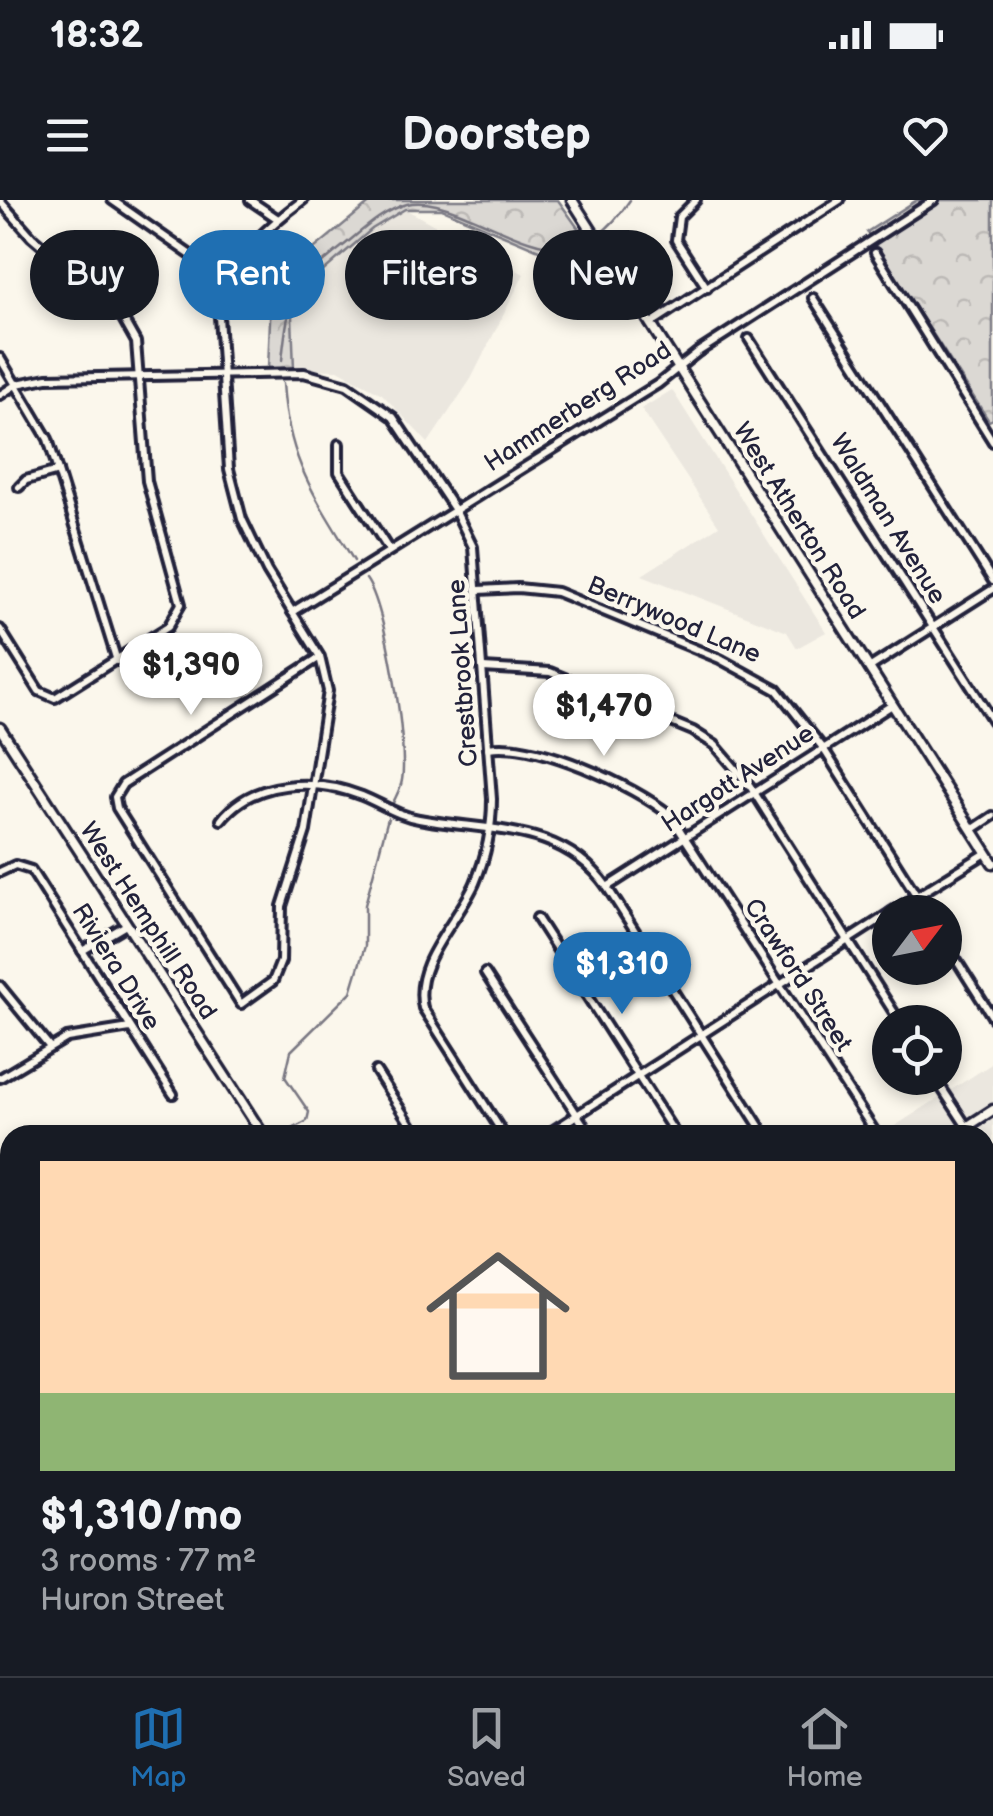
<!DOCTYPE html>
<meta charset="utf-8">
<style>
:root{--surface:#171b24;--page:#242831;--text:#f1f3f6;--muted:#9ea1a6;--line:#363941;--accent:#1f6fb2}
body{margin:0;font-family:"Balsamiq Sans",sans-serif;background:var(--page);color:var(--text);height:100vh;display:flex;flex-direction:column;font-size:38px;white-space:nowrap}
*{box-sizing:border-box;margin:0}
p{font-size:32px;color:var(--muted)}
.icon{flex:none;width:55px;height:55px;fill:none;stroke:currentColor;stroke-width:2;stroke-linecap:round;stroke-linejoin:round}
.map{position:relative;flex:1;overflow:hidden}
.panel{position:absolute;left:0px;top:925px;width:995px;height:552px;display:flex;flex-direction:column;background:var(--surface);border-radius:30px 30px 0 0;box-shadow:0 5px 15px #0003}
.panel>*{flex:none}
.top-card{position:absolute;left:30px;top:30px;width:935px;height:90px;display:flex;gap:20px}
.needle{width:65px;rotate:58deg}
.tools{position:absolute;left:872px;top:695px;display:grid;gap:20px}
.tools a{display:grid;place-items:center;width:90px;height:90px;border-radius:50%;background:var(--surface);box-shadow:0 5px 15px #0003;font-size:50px}
.price{position:absolute;translate:-50% -85px;padding:0 22px;border-radius:35px;background:#fff;color:#222;font-size:32px;line-height:65px;filter:drop-shadow(0 2px 5px #0008)}
.price::after{content:'';position:absolute;left:50%;top:60px;width:30px;height:22px;margin-left:-15px;background:inherit;clip-path:polygon(0 0,100% 0,50% 100%)}
.price.on{background:var(--accent);color:#fff}
ul{padding:0;list-style:none}
li{display:grid;align-content:center;gap:20px;height:530px;padding:0 40px}
li+li{border-top:2px solid var(--line)}
li span{display:grid;place-items:center;height:310px;border-radius:0px;color:#555}
li>.icon{margin-inline-start:auto}
span .icon{width:180px;height:180px;fill:#fffc;stroke-width:1}
li b{font-size:42px}
.pill{padding:0 35px;border-radius:45px;background:var(--surface);box-shadow:0 5px 15px #0003;font-size:35px;line-height:90px}
.pill.on{background:var(--accent);color:#fff}
.status{display:flex;justify-content:space-between;align-items:center;height:70px;padding:0 50px;background:var(--surface);direction:ltr}
.status svg{height:28px;fill:currentColor}
header{display:flex;justify-content:space-between;align-items:center;height:130px;padding:0 40px;background:var(--surface);font-size:45px;font-weight:800}
.dock{display:flex;justify-content:space-around;align-items:center;height:140px;border-top:2px solid var(--line);background:var(--surface);font-size:28px;color:var(--muted)}
.dock a{display:grid;justify-items:center;gap:5px}
.dock .on{color:var(--accent)}
.map>svg:first-child{display:block}
.built{fill:#ebe7df}
.forest{fill:url(#forest-crowns);stroke:#7e7d87;stroke-width:2.5}
.lines{fill:none;stroke-linecap:round;stroke-linejoin:round}
.stream{stroke:#787681;stroke-width:2.5}
.minor-casing{stroke:#22223b;stroke-width:14}
.tertiary-casing{stroke:#22223b;stroke-width:15}
.minor{stroke:#fbf7ec;stroke-width:6}
.tertiary{stroke:#fbf7ec;stroke-width:8}
.labels{text-anchor:middle;dominant-baseline:central;stroke-width:9;stroke-linejoin:round;paint-order:stroke}
.street-label{font-size:25px;fill:#22223b;stroke:#fbf7ec}
</style>
<div class="status"><b>18:32</b><svg viewBox="0 0 49 12"><path d="M0 12V9h3v3zM5 12V6h3v6zM10 12V3h3v9zM15 12V0h3v12zM26 1h20v11H26zM47 4h2v5h-2z"/></svg></div>
<header><svg class="icon" aria-label="menu" viewBox="0 0 24 24"><path d="M4 6h16M4 12h16M4 18h16"/></svg>Doorstep<svg class="icon" aria-label="heart" viewBox="0 0 24 24"><path d="M12 20l-8-8c-3-5 5-10 8-4 3-6 11-1 8 4z"/></svg></header>
<div class="map">
<svg width="993" height="1476" viewBox="0 0 993 1476">
<defs>
<pattern id="forest-crowns" width="20" height="18" patternUnits="userSpaceOnUse" patternTransform="scale(2.5)"><rect width="20" height="18" fill="#dbd8d3"/><path d="M2 6a3 3 0 1 1 6 0M12 15a3 3 0 1 1 6 0" fill="none" stroke="#bcb9b6"/></pattern>
</defs>
<rect width="100%" height="100%" fill="#fbf7ec"/>
<filter id="ink" filterUnits="userSpaceOnUse"><feTurbulence type="fractalNoise" baseFrequency=".01" numOctaves="2"/><feDisplacementMap in="SourceGraphic" scale="20" xChannelSelector="R" yChannelSelector="G"/><feConvolveMatrix kernelMatrix="1 2 1 2 8 2 1 2 1" color-interpolation-filters="sRGB"/></filter>
<g filter="url(#ink)">
<g class="built">
<path d="M 405,9 L 524,74 L 471,179 L 428,243 L 382,194 L 338,170 L 294,169 L 292,147 L 292,116 L 305,87 L 372,29 Z"/>
<path d="M 672,190 L 826,432 L 797,448 L 787,432 L 642,375 L 719,326 L 641,209 Z"/>
<path d="M 993,863 L 993,902 L 941,935 L 881,935 Z"/>
<path d="M 993,919 L 993,1021 L 990,1023 L 985,1015 L 985,935 L 968,935 Z"/>
<path d="M 145,1468 L 484,1468 L 472,1476 L 132,1476 Z"/>
</g>
<g class="forest">
<path d="M 373,0 L 558,0 L 593,49 L 580,57 L 560,59 L 442,9 L 405,9 L 372,29 L 305,87 L 292,116 L 294,169 L 268,169 L 271,96 L 292,67 Z"/>
<path d="M 917,0 L 993,0 L 993,219 L 989,221 L 867,32 Z"/>
</g>
<g class="lines">
<g class="stream">
<path d="M 282,160 C 289,96 292,86 343,46 C 363,30 382,11 407,4 C 423,0 443,6 458,12 C 530,40 577,80 630,0"/>
<path d="M 283,183 C 288,262 315,296 354,361"/>
<path d="M 366,379 C 386,405 408,546 402,580 C 401,588 396,596 393,603"/>
<path d="M 281,935 L 307,921 L 309,912 L 285,877 L 291,851 L 351,792 L 365,746 L 365,705 L 388,618"/>
<path d="M 0,979 L 10,971"/>
</g>
<defs>
<g id="minor">
<path d="M 112,0 L 225,79"/>
<path d="M 250,0 L 278,19"/>
<path d="M 303,0 C 268,26 232,58 218,101 L 229,269 L 242,319 L 267,371 L 320,457 L 328,491 L 306,631 L 282,706 L 281,761 L 273,781 L 241,804 L 117,608 L 115,597 L 123,584 L 320,457"/>
<path d="M 696,0 L 679,17 L 676,40 L 707,88"/>
<path d="M 0,1 L 32,37 L 118,110 L 136,142 L 147,281 L 181,404 L 168,427 L 55,498 L 39,491 L 0,429"/>
<path d="M 875,53 L 993,242"/>
<path d="M 813,98 L 993,381"/>
<path d="M 650,124 L 840,0"/>
<path d="M 749,139 L 993,521"/>
<path d="M 0,158 L 48,239 L 117,461"/>
<path d="M 0,195 L 17,184 L 47,178 L 304,173 L 347,185 L 393,217 L 455,310 L 473,347 L 492,599 C 492,627 486,657 475,683 C 458,722 412,763 423,808 L 504,935"/>
<path d="M 339,244 L 339,272 L 389,350"/>
<path d="M 19,287 L 26,280 L 58,271"/>
<path d="M 479,390 L 518,388 L 557,392 L 720,459 L 777,490 L 823,548 L 927,712"/>
<path d="M 292,412 L 658,184 L 698,152 L 934,0"/>
<path d="M 483,468 L 550,472 L 693,531 L 715,545 L 750,586 L 900,822"/>
<path d="M 869,468 L 993,389"/>
<path d="M 488,548 C 536,540 633,585 670,615 L 877,935"/>
<path d="M 221,620 C 253,579 316,578 362,596 C 382,604 398,616 419,619 C 487,632 562,622 607,687 L 765,935"/>
<path d="M 972,630 L 993,616"/>
<path d="M 0,672 L 15,665 L 31,670 L 173,894"/>
<path d="M 607,687 L 892,505"/>
<path d="M 891,712 L 986,653"/>
<path d="M 537,718 L 676,935"/>
<path d="M 945,742 L 993,818"/>
<path d="M 82,751 L 126,725"/>
<path d="M 485,773 L 590,935"/>
<path d="M 0,786 L 49,846"/>
<path d="M 376,871 L 417,935"/>
<path d="M 0,878 L 67,838 L 130,828"/>
<path d="M 935,878 L 967,927"/>
<path d="M 546,935 L 890,713"/>
<path d="M 985,1031 L 993,1043"/>
<path d="M 985,1146 L 993,1141"/>
<path d="M 985,1168 L 993,1180"/>
<path d="M 10,1227 L 10,1260"/>
<path d="M 985,1303 L 993,1315"/>
<path d="M 0,1357 L 10,1334"/>
<path d="M 985,1374 L 993,1369"/>
<path d="M 985,1440 L 993,1453"/>
<path d="M 67,1468 L 68,1476"/>
<path d="M 727,1468 L 732,1476"/>
<path d="M 822,1468 L 828,1476"/>
<path d="M 913,1468 L 918,1476"/>
<path d="M 832,1476 L 845,1468"/>
</g>
<g id="tertiary">
<path d="M 572,0 L 993,663"/>
<path d="M 0,528 L 263,935"/>
<path d="M 954,935 L 993,910"/>
<path d="M 623,1468 L 629,1476"/>
<path d="M 115,1476 L 128,1468"/>
</g>
</defs>
<use href="#minor" class="minor-casing"/>
<use href="#tertiary" class="tertiary-casing"/>
<use href="#minor" class="minor"/>
<use href="#tertiary" class="tertiary"/>
</g>
</g>
<g class="labels">
<g class="street-label">
<text transform="translate(578 207) rotate(-33)">Hammerberg Road</text>
<text transform="translate(888 319) rotate(58)">Waldman Avenue</text>
<text transform="translate(799 321) rotate(58)">West Atherton Road</text>
<text transform="translate(674 420) rotate(23)">Berrywood Lane</text>
<text transform="translate(463 473) rotate(-94)">Crestbrook Lane</text>
<text transform="translate(738 579) rotate(-33)">Hargott Avenue</text>
<text transform="translate(148 721) rotate(57)">West Hemphill Road</text>
<text transform="translate(116 767) rotate(58)">Riviera Drive</text>
<text transform="translate(798 775) rotate(57)">Crawford Street</text>
</g>
</g>
</svg>
<div class="tools">
<a><svg class="needle" viewBox="-14 -14 28 28"><path d="M0-13l5 13h-10z" fill="#e53935"/><path d="M0 13l5-13h-10z" fill="#9ea1a6"/></svg></a>
<a><svg class="icon" aria-label="locate" viewBox="0 0 24 24"><circle cx="12" cy="12" r="6"/><path d="M12 2v4M12 18v4M2 12h4M18 12h4"/></svg></a>
</div>
<b class="price" style="left:191px;top:518px">$1,390</b>
<b class="price" style="left:604px;top:559px">$1,470</b>
<b class="price on" style="left:622px;top:817px">$1,310</b>
<div class="top-card">
<a class="pill">Buy</a>
<a class="pill on">Rent</a>
<a class="pill">Filters</a>
<a class="pill">New</a>
</div>
<section class="panel">
<ul>
<li><span style="background:linear-gradient(#ffd9b3 75%,#8fb573 0)"><svg class="icon" aria-label="home" viewBox="0 0 24 24"><path d="M3 11l9-7 9 7M6 9v11h12V9"/></svg></span><div><b>$1,310/mo</b><p>3 rooms · 77 m²</p><p>Huron Street</p></div></li>
</ul>
</section>
</div>
<nav class="dock">
<a class="on"><svg class="icon" aria-label="map" viewBox="0 0 24 24"><path d="M3 6l6-2 6 2 6-2v14l-6 2-6-2-6 2zM9 4v14M15 6v14"/></svg>Map</a>
<a><svg class="icon" aria-label="saved" viewBox="0 0 24 24"><path d="M7 4h10v16l-5-4-5 4z"/></svg>Saved</a>
<a><svg class="icon" aria-label="home" viewBox="0 0 24 24"><path d="M3 11l9-7 9 7M6 9v11h12V9"/></svg>Home</a>
</nav>
